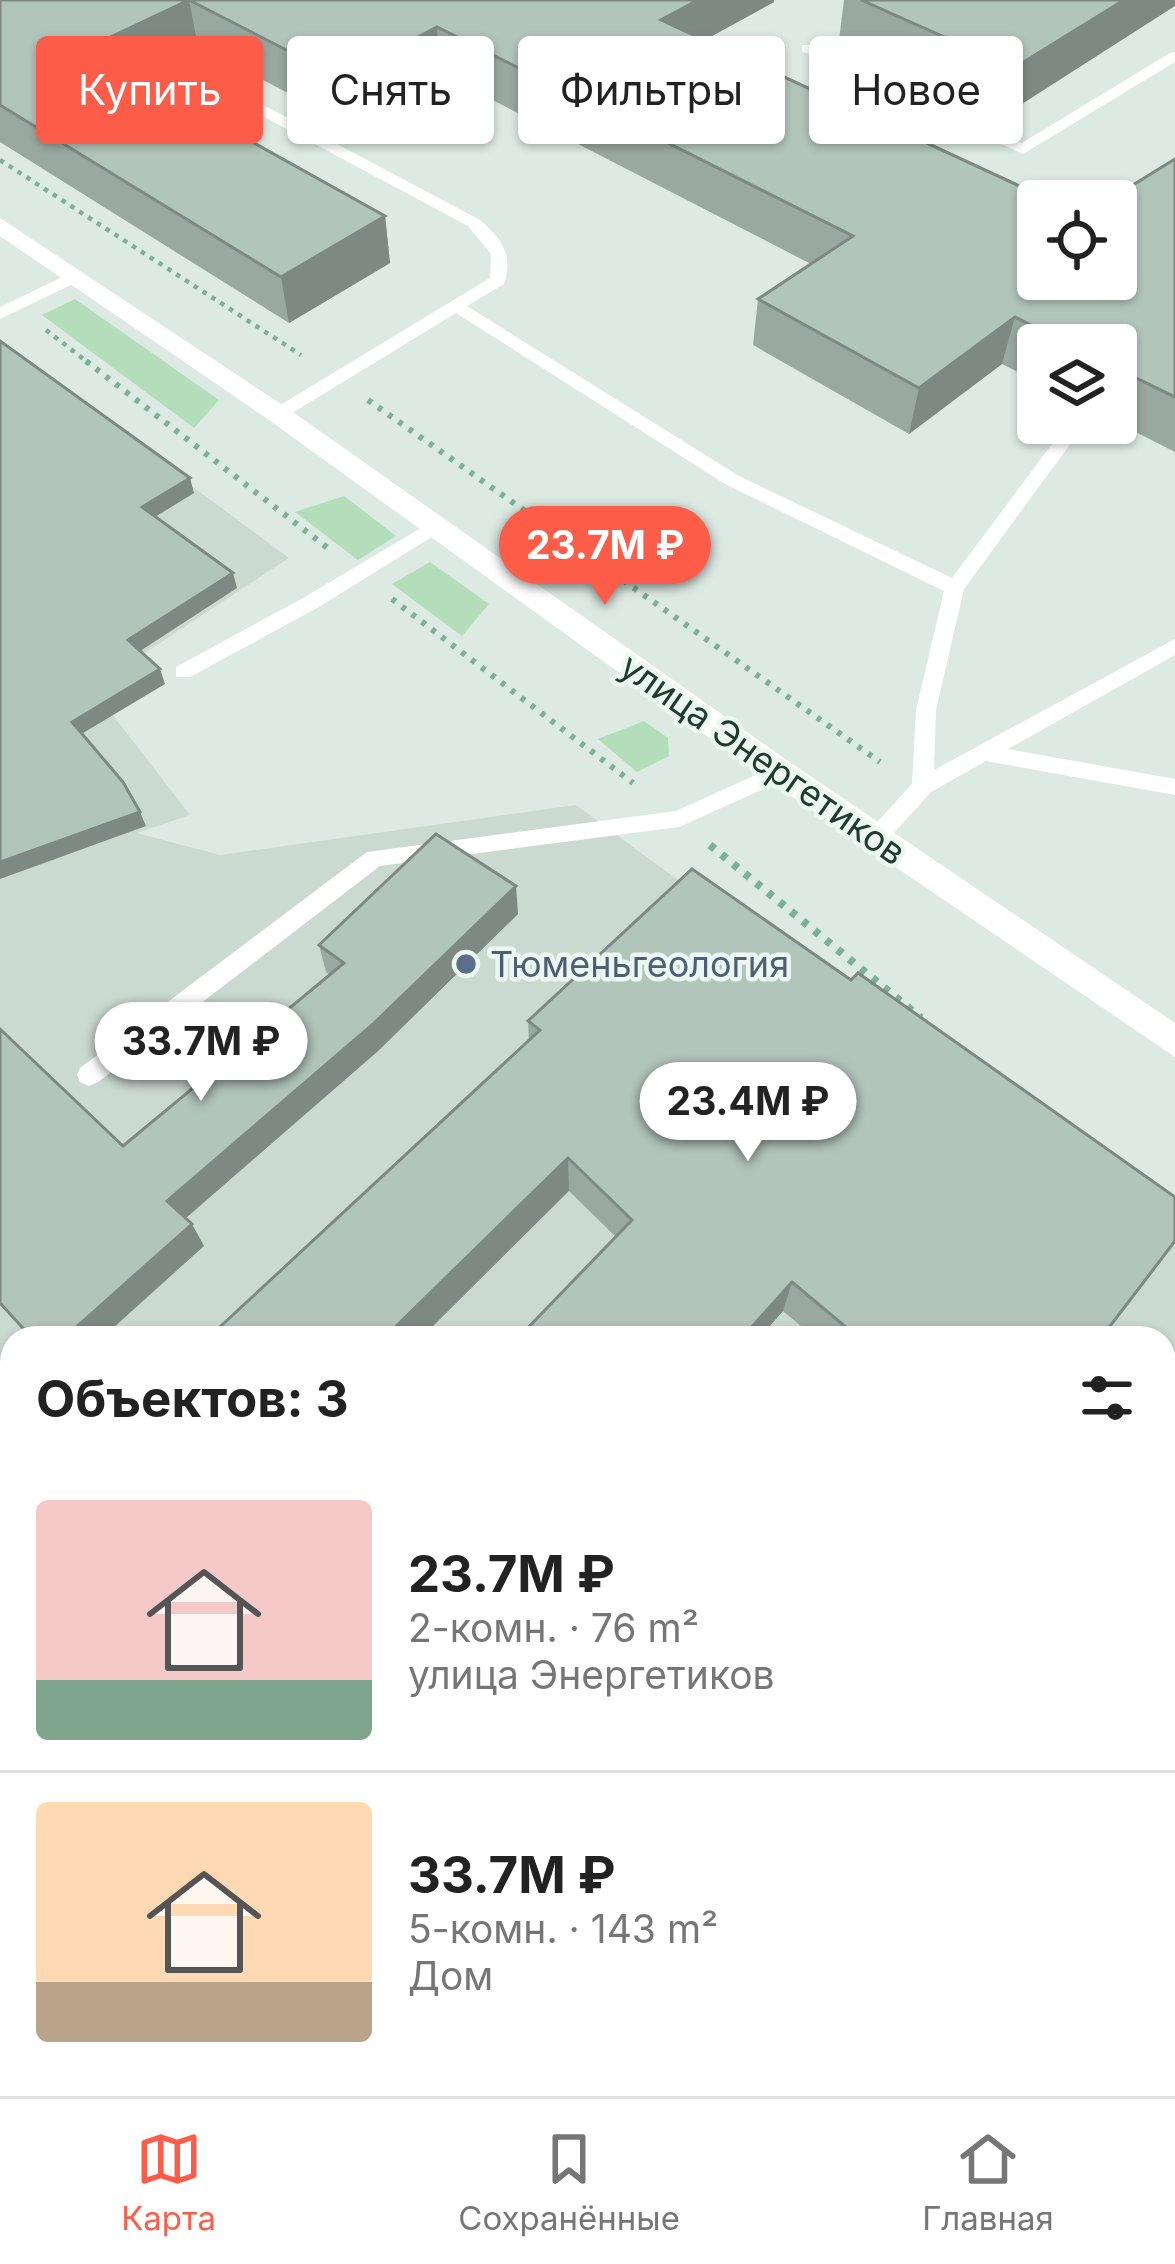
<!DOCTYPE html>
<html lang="ru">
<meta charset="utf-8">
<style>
:root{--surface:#fff;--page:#f6f6f6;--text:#222;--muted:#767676;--line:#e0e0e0;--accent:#fd5c48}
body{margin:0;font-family:Inter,sans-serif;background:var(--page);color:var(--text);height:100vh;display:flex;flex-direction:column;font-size:45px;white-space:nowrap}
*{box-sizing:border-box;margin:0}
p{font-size:39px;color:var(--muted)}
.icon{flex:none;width:66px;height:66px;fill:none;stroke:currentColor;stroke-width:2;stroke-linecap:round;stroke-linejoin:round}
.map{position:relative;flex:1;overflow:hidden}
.sheet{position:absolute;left:0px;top:1326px;width:1176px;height:771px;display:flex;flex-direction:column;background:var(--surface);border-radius:36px 36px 0 0;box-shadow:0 3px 9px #0004}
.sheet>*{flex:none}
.hud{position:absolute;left:36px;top:36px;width:1104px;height:108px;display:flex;gap:24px}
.buttons{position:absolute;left:1017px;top:180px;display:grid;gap:24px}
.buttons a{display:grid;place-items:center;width:120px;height:120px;border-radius:12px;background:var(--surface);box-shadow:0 3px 9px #0004;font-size:60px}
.price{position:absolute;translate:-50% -102px;padding:0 27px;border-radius:42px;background:#fff;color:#222;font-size:39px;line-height:78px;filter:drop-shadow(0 3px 6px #0008)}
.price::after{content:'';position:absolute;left:50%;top:72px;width:36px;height:27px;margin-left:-18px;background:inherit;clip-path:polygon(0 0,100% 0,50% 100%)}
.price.selected{background:var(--accent);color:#fff}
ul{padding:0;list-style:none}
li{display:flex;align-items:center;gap:36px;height:300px;padding:0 36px}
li+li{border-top:3px solid var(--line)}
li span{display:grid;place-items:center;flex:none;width:336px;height:240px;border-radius:12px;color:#555}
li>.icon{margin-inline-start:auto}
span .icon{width:144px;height:144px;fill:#fffc;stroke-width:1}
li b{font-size:51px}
h2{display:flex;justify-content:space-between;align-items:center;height:144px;padding:0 36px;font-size:51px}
.chip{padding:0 42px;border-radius:12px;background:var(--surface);box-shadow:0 3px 9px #0004;font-size:42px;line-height:108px}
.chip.selected{background:var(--accent);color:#fff}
.tab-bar{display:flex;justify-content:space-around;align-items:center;height:168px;border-top:3px solid var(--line);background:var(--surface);font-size:33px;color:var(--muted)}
.tab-bar a{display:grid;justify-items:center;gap:6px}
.tab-bar .selected{color:var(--accent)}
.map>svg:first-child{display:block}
.built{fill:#cbdad1;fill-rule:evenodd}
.green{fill:#b3deb9}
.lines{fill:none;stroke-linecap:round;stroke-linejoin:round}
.path-far2{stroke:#7bb199;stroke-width:4.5;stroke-dasharray:4.5 6;stroke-linecap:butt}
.path-far1{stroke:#7bb199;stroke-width:6;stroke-dasharray:4.5 8;stroke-linecap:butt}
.path{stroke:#7bb199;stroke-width:8;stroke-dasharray:6 9;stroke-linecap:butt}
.service{fill:#fff;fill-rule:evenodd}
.tertiary{fill:#fff;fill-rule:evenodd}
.wall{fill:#99a9a1}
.shaded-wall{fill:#7d8a83}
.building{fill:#b2c5bb;stroke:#7d8a83;stroke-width:3}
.service-dot{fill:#5c6f8a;stroke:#edf7f1;stroke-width:4.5}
.labels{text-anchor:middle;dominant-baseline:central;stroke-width:9;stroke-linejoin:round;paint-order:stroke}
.street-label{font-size:36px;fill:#1e3b2f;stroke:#edf7f1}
.service-label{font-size:36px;fill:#4e5e75;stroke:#edf7f1;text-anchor:start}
</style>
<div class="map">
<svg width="1175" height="2096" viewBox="0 0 1175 2096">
<rect width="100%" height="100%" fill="#ddeae3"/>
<path class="built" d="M 0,344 L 289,558 L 92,688 L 190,815 L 137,833 L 220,855 L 576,805 L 1175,1246 L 1175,2096 L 0,2096 ZM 12,1338 L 1164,1338 L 1164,2085 L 12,2085 Z"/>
<g class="green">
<path d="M 75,299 L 219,400 L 194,428 L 42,315 Z"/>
<path d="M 344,496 L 396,536 L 358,560 L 295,512 Z"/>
<path d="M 430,562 L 489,604 L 462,636 L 392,584 Z"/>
<path d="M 644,721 L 668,738 L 669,756 L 637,772 L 598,739 Z"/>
</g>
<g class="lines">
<g class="path-far2">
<path d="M 0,160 L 301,355"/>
<path d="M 46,330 L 90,364"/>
</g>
<g class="path-far1">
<path d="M 86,361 L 329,549"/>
<path d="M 368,400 L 880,762"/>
<path d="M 392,599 L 633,783"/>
</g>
<path class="path" d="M 710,845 L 921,1018"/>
<g class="service">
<path d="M 802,45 L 812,45 L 1022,143 L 1170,53 L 1175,52 L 1175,62 L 1023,154 L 802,51 Z"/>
<path d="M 182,67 L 192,67 L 480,220 C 501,238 514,255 504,284 L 467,306 L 739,476 L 952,578 L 1067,424 L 1079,424 L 1079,432 L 964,589 L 936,710 L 934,770 L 1175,639 L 1175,655 L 1008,749 L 1175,779 L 1175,795 L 986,761 L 931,792 L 884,844 L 868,844 L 865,838 L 868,832 L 912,784 L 916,710 L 944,591 L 725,484 L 456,313 L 284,418 L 272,418 L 272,410 L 490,278 L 491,254 L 468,226 L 182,73 Z"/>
<path d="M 75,271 L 83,276 L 81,280 L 0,319 L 0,307 Z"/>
<path d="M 433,521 L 440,522 L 440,532 L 317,608 L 190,677 L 176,677 L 176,667 L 303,598 Z"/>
<path d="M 780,764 L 788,766 L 791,772 L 788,778 L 679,827 L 380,866 L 98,1082 L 89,1086 L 80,1082 L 77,1075 L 80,1068 L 367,852 L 676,811 Z"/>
</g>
<path class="tertiary" d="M 0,218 L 287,408 L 791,763 L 1175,1023 L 1175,1057 L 769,781 L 269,420 L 0,236 Z"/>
</g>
<g class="wall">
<path d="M 0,0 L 774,2 L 705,40 L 1038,279 L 1175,159 L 1175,452 L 1116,422 L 1116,345 L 1038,345 L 1038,382 L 1002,364 L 909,434 L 753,345 L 758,299 L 811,264 L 440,73 L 347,124 L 198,46 L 134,77 L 385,216 L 390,263 L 289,323 L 0,142 Z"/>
<path d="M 844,0 L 1175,0 L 1003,116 L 839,40 Z"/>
<path d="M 518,914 L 378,1051 L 186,1218 L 204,1246 L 123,1146 L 330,975 L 326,972 L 319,945 Z"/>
<path d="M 528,1021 L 1101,1338 L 815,1338 L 783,1311 L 759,1338 L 518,1338 L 616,1237 L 569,1191 L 529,1041 Z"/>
<path d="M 1175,1396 L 1175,1789 L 1164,1807 L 1164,1412 Z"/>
<path d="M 1175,2058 L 1175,2096 L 1152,2096 L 1159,2085 L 1164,2085 L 1164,2076 Z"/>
</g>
<g class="shaded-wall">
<path d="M 189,0 L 198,46 L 97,95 L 85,49 Z"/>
<path d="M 698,0 L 774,0 L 774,2 L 659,65 L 661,20 Z"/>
<path d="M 1124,0 L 1175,0 L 1175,6 L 1003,116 L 1014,68 Z"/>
<path d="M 437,27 L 440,73 L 347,124 L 341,78 Z"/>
<path d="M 385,216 L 390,263 L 289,323 L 281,277 Z"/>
<path d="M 1015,317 L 1002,364 L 909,434 L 919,388 Z"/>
<path d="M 190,478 L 194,493 L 147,522 L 142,507 Z"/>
<path d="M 233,573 L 237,588 L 134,655 L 128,640 Z"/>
<path d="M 160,669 L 165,684 L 78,736 L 72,722 Z"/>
<path d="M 140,812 L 146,826 L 0,879 L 0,862 Z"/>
<path d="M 516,886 L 518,914 L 378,1051 L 180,1223 L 167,1201 Z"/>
<path d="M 568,1158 L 569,1191 L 421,1338 L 384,1338 Z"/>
<path d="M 192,1224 L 204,1246 L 102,1338 L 64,1338 Z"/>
<path d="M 792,1282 L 783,1311 L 759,1338 L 742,1338 Z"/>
<path d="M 0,1472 L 12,1487 L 12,1501 L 0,1486 Z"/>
<path d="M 12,1711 L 12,1752 L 0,1763 L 0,1722 Z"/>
</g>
<g class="building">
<path d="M 0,0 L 698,0 L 661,20 L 1052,201 L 1038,201 L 1038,279 L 1116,279 L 1116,201 L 1107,201 L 1175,159 L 1175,397 L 1116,368 L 1116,345 L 1070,345 L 1015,317 L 919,388 L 758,299 L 853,236 L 437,27 L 341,78 L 189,0 L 85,49 L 385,216 L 281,277 L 0,105 Z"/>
<path d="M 861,0 L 1124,0 L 1014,68 Z"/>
<path d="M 0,341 L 190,478 L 142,507 L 233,573 L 128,640 L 160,669 L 72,722 L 123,782 L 140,812 L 0,862 Z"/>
<path d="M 436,834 L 516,886 L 372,1025 L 167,1201 L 192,1224 L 64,1338 L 32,1338 L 0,1303 L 0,1029 L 123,1146 L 344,963 L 319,945 Z"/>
<path d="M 692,869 L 851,980 L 858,973 L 1175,1197 L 1175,1241 L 1101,1338 L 859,1338 L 792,1282 L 742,1338 L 518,1338 L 632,1220 L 568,1158 L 384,1338 L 208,1338 L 540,1030 L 528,1021 Z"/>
<path d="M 1175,1410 L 1175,1789 L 1164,1807 L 1164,1425 Z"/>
<path d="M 0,1486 L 12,1501 L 12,1711 L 0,1722 Z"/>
<path d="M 1175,2079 L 1175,2096 L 1165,2096 Z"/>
<path d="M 798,2085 L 989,2085 L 982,2096 L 808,2096 Z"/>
</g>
<circle class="service-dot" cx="466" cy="964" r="12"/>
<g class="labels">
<g class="street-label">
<text transform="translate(763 759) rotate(35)">улица Энергетиков</text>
</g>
<g class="service-label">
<text x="490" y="964">Тюменьгеология</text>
</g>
</g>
</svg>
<div class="buttons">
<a><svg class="icon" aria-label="locate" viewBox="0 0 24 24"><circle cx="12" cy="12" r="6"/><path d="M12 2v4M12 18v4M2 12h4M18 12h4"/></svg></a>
<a><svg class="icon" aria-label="layers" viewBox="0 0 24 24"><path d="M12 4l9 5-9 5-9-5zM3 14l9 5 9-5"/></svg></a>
</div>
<b class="price selected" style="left:605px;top:608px">23.7M ₽</b>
<b class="price" style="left:201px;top:1104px">33.7M ₽</b>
<b class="price" style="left:748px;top:1164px">23.4M ₽</b>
<div class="hud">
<a class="chip selected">Купить</a>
<a class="chip">Снять</a>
<a class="chip">Фильтры</a>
<a class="chip">Новое</a>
</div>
<section class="sheet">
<h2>Объектов: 3<svg class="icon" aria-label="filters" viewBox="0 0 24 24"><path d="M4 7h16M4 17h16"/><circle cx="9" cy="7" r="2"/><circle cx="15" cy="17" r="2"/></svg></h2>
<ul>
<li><span style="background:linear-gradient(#f6c9c9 75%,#7fa58c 0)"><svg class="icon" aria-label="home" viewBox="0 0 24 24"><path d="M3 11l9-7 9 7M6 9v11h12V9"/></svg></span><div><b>23.7M ₽</b><p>2-комн. · 76 m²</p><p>улица Энергетиков</p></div></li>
<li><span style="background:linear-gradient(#ffd9b3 75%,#b9a48a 0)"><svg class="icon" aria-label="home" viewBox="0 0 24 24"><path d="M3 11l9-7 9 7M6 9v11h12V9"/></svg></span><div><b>33.7M ₽</b><p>5-комн. · 143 m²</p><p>Дом</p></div></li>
</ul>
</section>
</div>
<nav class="tab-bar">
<a class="selected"><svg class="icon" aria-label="map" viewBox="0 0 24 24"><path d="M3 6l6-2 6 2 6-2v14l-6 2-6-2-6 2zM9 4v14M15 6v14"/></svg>Карта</a>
<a><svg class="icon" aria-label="saved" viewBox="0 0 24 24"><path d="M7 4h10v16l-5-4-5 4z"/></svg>Сохранённые</a>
<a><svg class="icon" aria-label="home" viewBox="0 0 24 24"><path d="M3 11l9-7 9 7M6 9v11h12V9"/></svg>Главная</a>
</nav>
